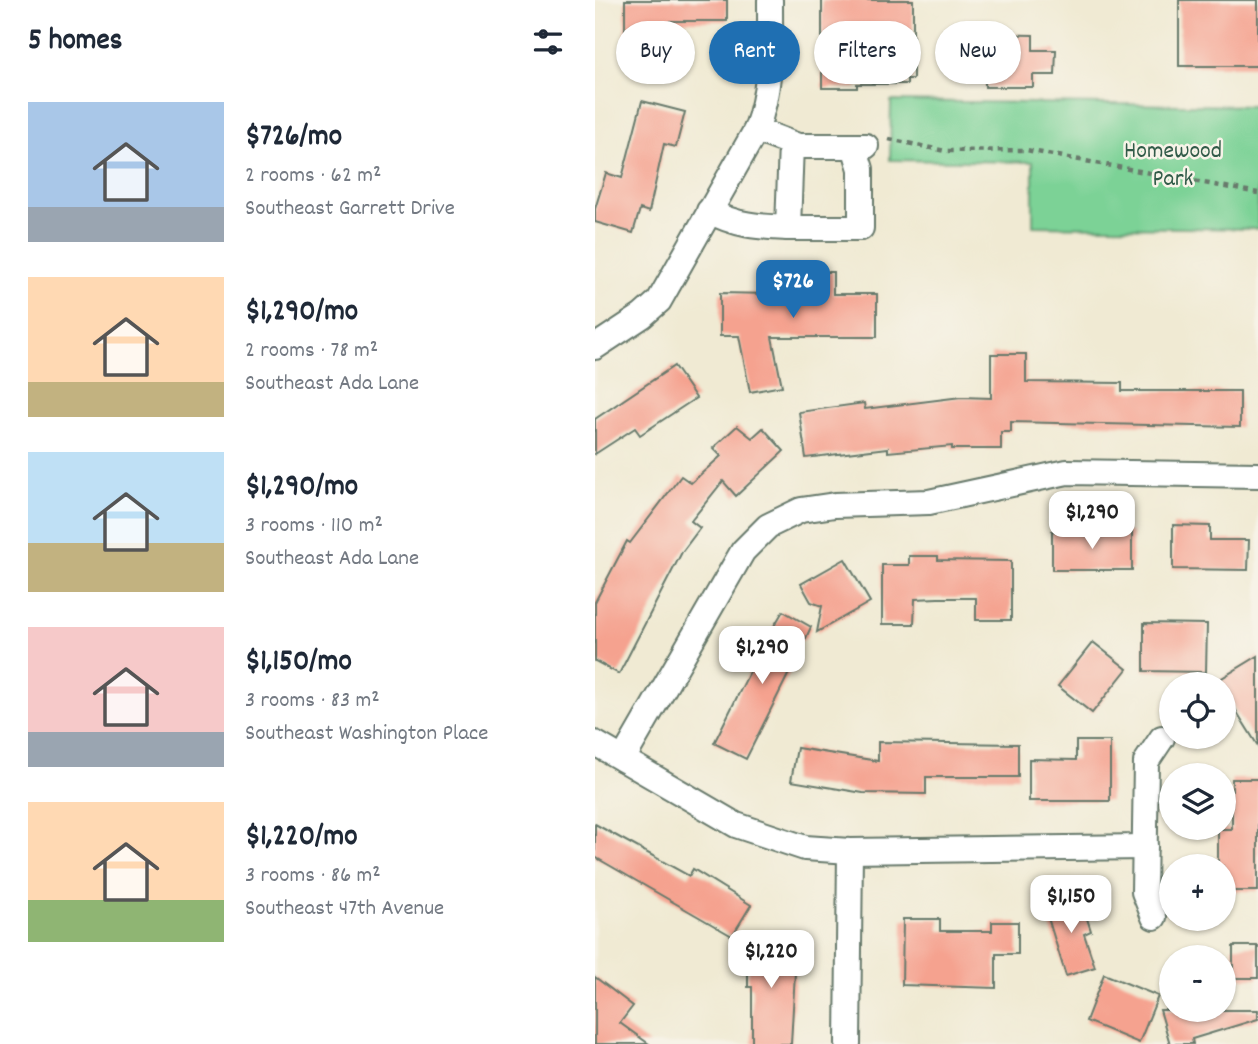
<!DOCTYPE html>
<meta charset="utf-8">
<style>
:root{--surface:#fff;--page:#f2f2f3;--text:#1f2937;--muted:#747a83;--accent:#1f6fb2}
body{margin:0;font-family:Dekko,sans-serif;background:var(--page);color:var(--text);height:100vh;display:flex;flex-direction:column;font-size:26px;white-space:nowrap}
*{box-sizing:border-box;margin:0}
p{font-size:23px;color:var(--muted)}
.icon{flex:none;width:38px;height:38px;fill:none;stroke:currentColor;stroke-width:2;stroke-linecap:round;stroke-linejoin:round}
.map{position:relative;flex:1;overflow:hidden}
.details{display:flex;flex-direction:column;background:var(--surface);width:595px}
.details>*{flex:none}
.top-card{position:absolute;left:21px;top:21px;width:536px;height:63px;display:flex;gap:14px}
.tools{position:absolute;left:564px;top:672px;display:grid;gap:14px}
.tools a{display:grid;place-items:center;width:77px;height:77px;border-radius:50%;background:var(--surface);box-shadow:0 2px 5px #0004;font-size:35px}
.price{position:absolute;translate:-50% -60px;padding:0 16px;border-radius:14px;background:#fff;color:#222;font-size:23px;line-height:46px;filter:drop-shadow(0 2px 4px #0008)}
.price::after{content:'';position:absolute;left:50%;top:42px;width:21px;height:16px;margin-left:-10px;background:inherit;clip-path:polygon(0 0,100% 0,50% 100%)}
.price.selected{background:var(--accent);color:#fff}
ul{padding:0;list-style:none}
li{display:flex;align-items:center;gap:21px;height:175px;padding:0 28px}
li span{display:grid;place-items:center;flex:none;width:196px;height:140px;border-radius:0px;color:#555}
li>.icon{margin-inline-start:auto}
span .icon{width:84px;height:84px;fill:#fffc;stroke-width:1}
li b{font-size:30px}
h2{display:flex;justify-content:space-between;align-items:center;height:84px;padding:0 28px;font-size:30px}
.pill{padding:0 24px;border-radius:32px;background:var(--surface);box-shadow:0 2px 5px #0004;font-size:24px;line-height:63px}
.pill.selected{background:var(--accent);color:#fff}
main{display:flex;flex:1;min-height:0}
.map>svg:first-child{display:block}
.green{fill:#7bd296;stroke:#4d8865;stroke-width:2}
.building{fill:#f5a28f}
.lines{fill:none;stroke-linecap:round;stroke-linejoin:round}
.minor-casing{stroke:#687a6c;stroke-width:28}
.path{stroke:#687a6c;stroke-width:4.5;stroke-dasharray:5 5;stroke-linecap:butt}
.minor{stroke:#fff;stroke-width:24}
.labels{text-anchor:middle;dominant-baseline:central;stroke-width:5;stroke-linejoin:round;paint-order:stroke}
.park-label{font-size:24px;fill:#315b48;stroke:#f7f3e8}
</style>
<main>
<section class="details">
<h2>5 homes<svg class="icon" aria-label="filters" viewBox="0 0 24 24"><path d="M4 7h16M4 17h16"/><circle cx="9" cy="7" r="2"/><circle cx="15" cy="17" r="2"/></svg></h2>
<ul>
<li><span style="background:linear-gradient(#a9c7e8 75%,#9aa5b1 0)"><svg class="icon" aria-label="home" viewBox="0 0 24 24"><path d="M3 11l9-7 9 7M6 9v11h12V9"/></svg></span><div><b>$726/mo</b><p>2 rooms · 62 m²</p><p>Southeast Garrett Drive</p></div></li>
<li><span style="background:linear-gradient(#ffd9b3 75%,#c2b280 0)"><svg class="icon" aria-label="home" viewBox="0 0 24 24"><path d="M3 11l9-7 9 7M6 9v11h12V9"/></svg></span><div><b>$1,290/mo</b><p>2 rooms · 78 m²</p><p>Southeast Ada Lane</p></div></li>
<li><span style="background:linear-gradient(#bfe0f5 65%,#c2b280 0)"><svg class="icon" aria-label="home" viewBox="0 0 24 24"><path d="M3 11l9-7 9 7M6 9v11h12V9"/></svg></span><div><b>$1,290/mo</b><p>3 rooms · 110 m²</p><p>Southeast Ada Lane</p></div></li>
<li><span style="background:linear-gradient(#f6c9c9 75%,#9aa5b1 0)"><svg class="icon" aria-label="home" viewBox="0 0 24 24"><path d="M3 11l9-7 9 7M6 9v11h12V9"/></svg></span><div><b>$1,150/mo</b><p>3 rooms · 83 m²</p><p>Southeast Washington Place</p></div></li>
<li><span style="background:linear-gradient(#ffd9b3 70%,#8fb573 0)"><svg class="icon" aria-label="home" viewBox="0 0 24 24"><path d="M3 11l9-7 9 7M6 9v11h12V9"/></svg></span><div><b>$1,220/mo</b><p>3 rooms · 86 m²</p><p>Southeast 47th Avenue</p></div></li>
</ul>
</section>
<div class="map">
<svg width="663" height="1044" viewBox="0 0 663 1044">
<rect width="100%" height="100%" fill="#f7f3e8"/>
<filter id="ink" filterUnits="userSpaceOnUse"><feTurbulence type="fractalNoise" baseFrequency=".0143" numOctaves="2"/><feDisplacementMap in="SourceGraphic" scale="14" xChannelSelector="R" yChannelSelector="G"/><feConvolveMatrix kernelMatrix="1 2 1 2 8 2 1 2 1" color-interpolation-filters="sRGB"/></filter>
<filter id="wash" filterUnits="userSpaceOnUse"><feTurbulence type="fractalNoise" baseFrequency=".00686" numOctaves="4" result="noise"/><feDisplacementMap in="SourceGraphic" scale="28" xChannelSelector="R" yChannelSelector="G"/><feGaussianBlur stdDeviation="1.57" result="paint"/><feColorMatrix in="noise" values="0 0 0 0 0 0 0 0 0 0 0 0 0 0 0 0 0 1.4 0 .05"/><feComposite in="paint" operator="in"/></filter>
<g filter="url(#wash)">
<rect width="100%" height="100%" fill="#f0ead3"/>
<path class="green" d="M 296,101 L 663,106 L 663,229 L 438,226 L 438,162 L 295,160 Z"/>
<g id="blocks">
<g class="building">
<path d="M 30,0 L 132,0 L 132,21 L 75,21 L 75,38 L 30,38 Z"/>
<path d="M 227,0 L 318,0 L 318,79 L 312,79 L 312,84 L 262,84 L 262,88 L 227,88 Z"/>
<rect x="584" y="0" width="79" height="66"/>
<path d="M 390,34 L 438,35 L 438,50 L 461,50 L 460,75 L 438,75 L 438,87 L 390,87 Z"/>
<path d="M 47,101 L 90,112 L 81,147 L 69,144 L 54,212 L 45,209 L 38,233 L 0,222 L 0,209 L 11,173 L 27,178 Z"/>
<path d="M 183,272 L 238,272 L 238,294 L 282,294 L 282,337 L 177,337 L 187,386 L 155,392 L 144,336 L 125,336 L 125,293 L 183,294 Z"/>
<path d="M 396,354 L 431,354 L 431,382 L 527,383 L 527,391 L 645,391 L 645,427 L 416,422 L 416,432 L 406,432 L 406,449 L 357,449 L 357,446 L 293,452 L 293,448 L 211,458 L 204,412 L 269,403 L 270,409 L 366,397 L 396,398 Z"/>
<path d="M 79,366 L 101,398 L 45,435 L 40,428 L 0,454 L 0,419 Z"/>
<path d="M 142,426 L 157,438 L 168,428 L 189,451 L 141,496 L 128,481 L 96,521 L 105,528 L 87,552 L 24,674 L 0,661 L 0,602 L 32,541 L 35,543 L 86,476 L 96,483 L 126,456 L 118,448 Z"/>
<path d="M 578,525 L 615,526 L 615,540 L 654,540 L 653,570 L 578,569 Z"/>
<path d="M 457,531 L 537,532 L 537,570 L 457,570 Z"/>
<path d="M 314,556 L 343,556 L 343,560 L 416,561 L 416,620 L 381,620 L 381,598 L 343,598 L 320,599 L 319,624 L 287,624 L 287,565 L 314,565 Z"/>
<path d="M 250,559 L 275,602 L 222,632 L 227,606 L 216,602 L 206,584 Z"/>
<path d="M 188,611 L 216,627 L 211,638 L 191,649 L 203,655 L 151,759 L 119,743 L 156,669 L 153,670 Z"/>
<path d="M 549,623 L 612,624 L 611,672 L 549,671 Z"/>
<path d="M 498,642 L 532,669 L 497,713 L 463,686 Z"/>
<path d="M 663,656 L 663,746 L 628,690 L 628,684 L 622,681 Z"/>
<path d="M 481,741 L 515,741 L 515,801 L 434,801 L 434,759 L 481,760 Z"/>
<path d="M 283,742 L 423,744 L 423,777 L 331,777 L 331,794 L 268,793 L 196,781 L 202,748 L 283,761 Z"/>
<path d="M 637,779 L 663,779 L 663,891 L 628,891 L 628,866 L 623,866 L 623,829 L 637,829 Z"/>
<path d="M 0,824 L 94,876 L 98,869 L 156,905 L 137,936 L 0,857 Z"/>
<path d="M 485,897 L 496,931 L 489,934 L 500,967 L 471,976 L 450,908 Z"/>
<path d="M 308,919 L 345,919 L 345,931 L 397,931 L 397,922 L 423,922 L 423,954 L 401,954 L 401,988 L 307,985 Z"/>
<path d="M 153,939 L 192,939 L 192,954 L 201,954 L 196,1044 L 157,1044 L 157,987 L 153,987 Z"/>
<rect x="638" y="946" width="25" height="32"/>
<path d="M 509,974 L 563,996 L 544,1043 L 491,1021 Z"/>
<path d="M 0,977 L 38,1006 L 25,1023 L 54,1044 L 0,1044 Z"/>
<path d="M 565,1010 L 663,1010 L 663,1019 L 597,1039 L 598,1044 L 575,1044 Z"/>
</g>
</g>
</g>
<g filter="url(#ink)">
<use href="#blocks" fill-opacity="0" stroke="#687a6c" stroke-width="2"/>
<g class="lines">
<defs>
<g id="minor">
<path d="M 161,130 L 203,146 L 271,146"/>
<path d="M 114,211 C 140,225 163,227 193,228 L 196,144"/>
<path d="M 193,228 L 266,228 L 266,169 L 259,146"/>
<path d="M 0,347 L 47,316 L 64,301 L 161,130 C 177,87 175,45 175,0"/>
<path d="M 0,743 L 141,825 L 210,848 L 255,851 L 550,847"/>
<path d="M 28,759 L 148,551 L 173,526 L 206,510 L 240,505 L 334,502 L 472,472 L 663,475"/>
<path d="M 559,917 L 549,892 L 551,762 L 567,738"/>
<path d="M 253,1044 L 255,851"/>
</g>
</defs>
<use href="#minor" class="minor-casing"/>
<path class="path" d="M 294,139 L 350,151 L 431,150 L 663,193"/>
<use href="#minor" class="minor"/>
</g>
</g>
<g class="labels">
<g class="park-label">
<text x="578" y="152">Homewood<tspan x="578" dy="28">Park</tspan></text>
</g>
</g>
</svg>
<div class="tools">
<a><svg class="icon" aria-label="locate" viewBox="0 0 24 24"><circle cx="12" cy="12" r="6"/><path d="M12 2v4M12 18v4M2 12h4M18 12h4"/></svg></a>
<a><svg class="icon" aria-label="layers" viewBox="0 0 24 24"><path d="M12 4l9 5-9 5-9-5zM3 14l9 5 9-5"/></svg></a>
<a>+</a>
<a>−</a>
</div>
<b class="price selected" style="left:198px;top:320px">$726</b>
<b class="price" style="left:497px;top:551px">$1,290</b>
<b class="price" style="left:167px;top:686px">$1,290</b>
<b class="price" style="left:476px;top:935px">$1,150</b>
<b class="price" style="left:176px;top:990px">$1,220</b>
<div class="top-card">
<a class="pill">Buy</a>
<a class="pill selected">Rent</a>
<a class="pill">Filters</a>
<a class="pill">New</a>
</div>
</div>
</main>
